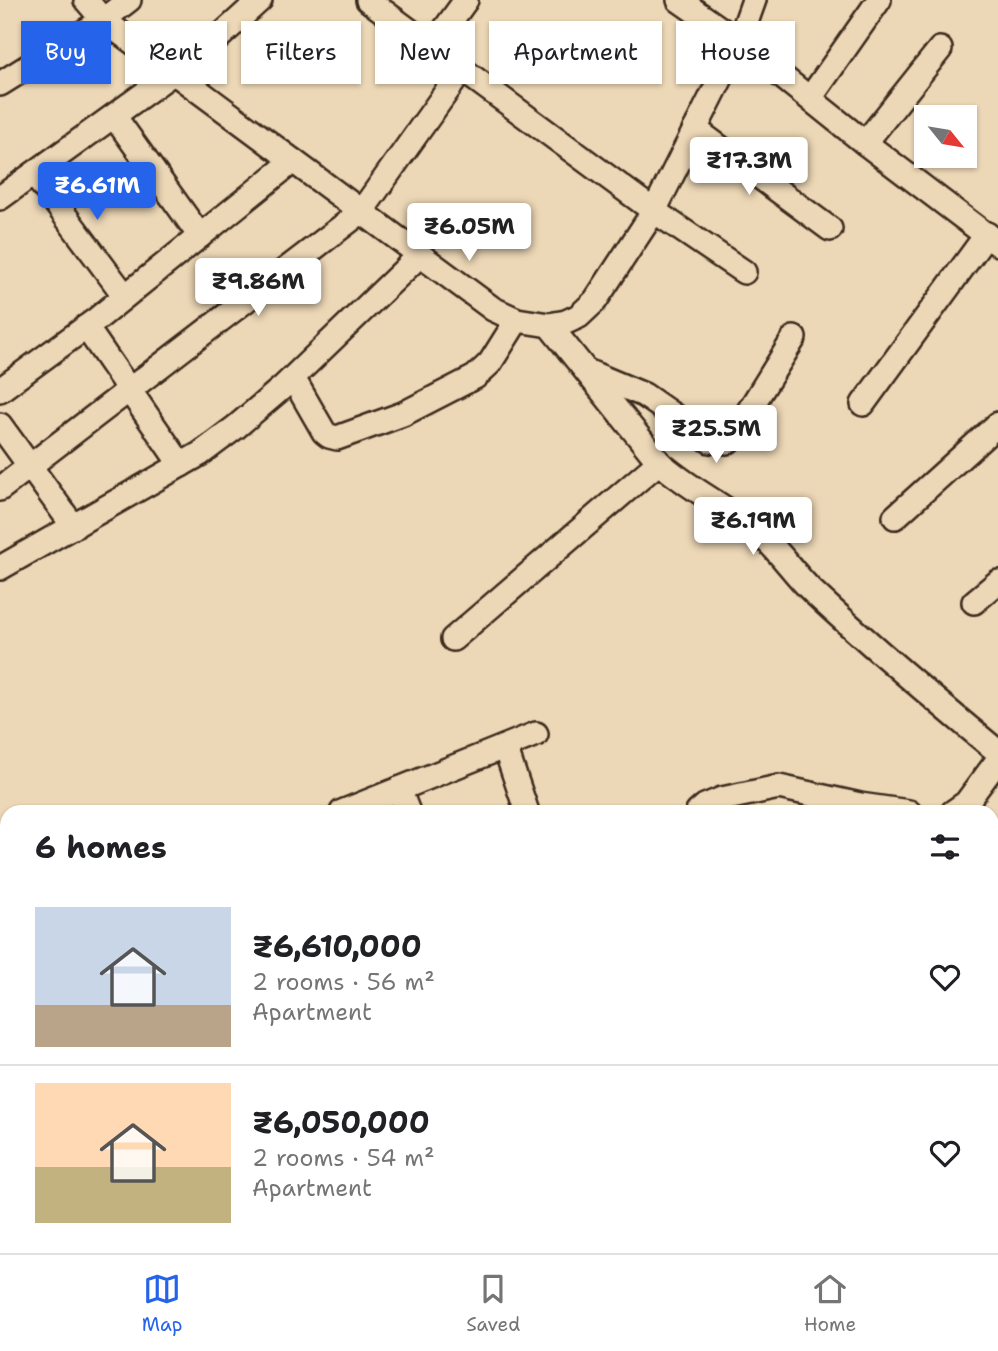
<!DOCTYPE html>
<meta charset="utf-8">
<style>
:root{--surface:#fff;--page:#f2f2f2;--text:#202124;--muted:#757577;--line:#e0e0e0;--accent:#2563eb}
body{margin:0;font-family:"Shantell Sans",sans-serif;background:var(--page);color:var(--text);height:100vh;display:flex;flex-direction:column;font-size:26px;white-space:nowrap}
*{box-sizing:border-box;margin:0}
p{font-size:23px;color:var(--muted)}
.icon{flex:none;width:38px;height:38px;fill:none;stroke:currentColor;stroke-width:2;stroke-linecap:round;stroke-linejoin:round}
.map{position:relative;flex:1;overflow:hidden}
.sheet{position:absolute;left:0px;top:805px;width:999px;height:448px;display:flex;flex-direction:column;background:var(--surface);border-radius:21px 21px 0 0;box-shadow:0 2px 5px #0004}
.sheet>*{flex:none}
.guide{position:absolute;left:21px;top:21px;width:957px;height:63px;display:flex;gap:14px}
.needle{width:46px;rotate:120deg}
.fabs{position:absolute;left:914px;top:105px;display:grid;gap:14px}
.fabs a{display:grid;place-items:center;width:63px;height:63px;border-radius:0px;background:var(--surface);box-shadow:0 2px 5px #0004;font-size:35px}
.price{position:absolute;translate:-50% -60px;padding:0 16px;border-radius:7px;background:#fff;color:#222;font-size:23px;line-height:46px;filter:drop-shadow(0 2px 4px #0008)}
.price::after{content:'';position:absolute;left:50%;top:42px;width:21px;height:16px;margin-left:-10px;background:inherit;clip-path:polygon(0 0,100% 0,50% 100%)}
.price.on{background:var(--accent);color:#fff}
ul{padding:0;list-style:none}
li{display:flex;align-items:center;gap:21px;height:175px;padding:0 35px}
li+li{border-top:2px solid var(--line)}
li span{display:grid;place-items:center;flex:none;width:196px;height:140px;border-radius:0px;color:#555}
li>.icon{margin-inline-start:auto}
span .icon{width:84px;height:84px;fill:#fffc;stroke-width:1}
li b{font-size:30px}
h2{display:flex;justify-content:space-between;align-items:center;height:84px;padding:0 35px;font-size:30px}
.tag{padding:0 24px;border-radius:0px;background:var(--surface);box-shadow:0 2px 5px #0004;font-size:24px;line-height:63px}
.tag.on{background:var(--accent);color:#fff}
.dock{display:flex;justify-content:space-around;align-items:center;height:98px;border-top:2px solid var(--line);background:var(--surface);font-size:19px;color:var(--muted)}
.dock a{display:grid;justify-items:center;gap:4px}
.dock .on{color:var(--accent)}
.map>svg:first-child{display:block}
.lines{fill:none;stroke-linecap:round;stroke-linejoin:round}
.minor-casing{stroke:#3b2a1e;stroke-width:28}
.minor{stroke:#ecd7b6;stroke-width:23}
</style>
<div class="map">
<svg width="998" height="1253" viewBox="0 0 998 1253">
<rect width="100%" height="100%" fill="#ecd7b6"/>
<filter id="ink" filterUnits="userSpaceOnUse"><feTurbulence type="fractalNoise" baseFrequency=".0143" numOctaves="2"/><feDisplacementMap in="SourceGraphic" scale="14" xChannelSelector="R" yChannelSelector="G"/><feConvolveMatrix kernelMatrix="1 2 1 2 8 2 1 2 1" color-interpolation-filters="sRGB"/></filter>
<g filter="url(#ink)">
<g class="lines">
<defs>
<g id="minor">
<path d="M 86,0 L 103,20 L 493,309 L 517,320 L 549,325 L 566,322 L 579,316 L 595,301 L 654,211 L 739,42 L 754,0"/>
<path d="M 368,0 L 654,211 L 744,272"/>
<path d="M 679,0 L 739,42 L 865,143 L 998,244"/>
<path d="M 432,47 L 466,0"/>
<path d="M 0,84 L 103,20 L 129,0"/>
<path d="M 811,97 L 879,0"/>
<path d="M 114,116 L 200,236"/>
<path d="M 695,129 L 830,229"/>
<path d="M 865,143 L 940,49"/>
<path d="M 34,174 L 125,296"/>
<path d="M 0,198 L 206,49 L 260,0"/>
<path d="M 549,325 L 659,462 C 691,491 731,508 763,537 C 781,553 795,575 813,592 C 873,648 935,700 998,752"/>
<path d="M 86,327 L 181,465"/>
<path d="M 589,372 L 644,395 L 710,441 L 727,442 L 732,438 L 794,338"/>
<path d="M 293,378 L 324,432 L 329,436 L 337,438 L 403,414 L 475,377 L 490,363 L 517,320"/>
<path d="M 0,390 L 97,319 L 293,161"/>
<path d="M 863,404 L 987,234"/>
<path d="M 0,425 L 74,527"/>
<path d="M 0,489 L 361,212 L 462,70"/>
<path d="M 895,517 L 998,424"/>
<path d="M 0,568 L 200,454 L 236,427 L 283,387 L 420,255"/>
<path d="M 974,602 L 998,582"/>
<path d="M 453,639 L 659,462"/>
<path d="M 505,747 L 527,812"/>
<path d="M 399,789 L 408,812"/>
<path d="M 342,812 L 536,734"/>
<path d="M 698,812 L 705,806 L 722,799 L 779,787 L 860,805 L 909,812"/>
<path d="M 953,812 L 966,803 L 998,760"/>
<path d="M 992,847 L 998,845"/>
<path d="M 0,948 L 7,946"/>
<path d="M 992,981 L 998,979"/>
<path d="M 992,1048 L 998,1063"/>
<path d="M 0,1084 L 7,1081"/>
<path d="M 0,1227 L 7,1224"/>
<path d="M 242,1246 L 245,1253"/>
<path d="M 366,1246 L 369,1253"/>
<path d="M 481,1246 L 484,1253"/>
<path d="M 749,1246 L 752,1253"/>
<path d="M 955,1246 L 958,1253"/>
<path d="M 171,1253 L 188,1246"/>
</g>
</defs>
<use href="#minor" class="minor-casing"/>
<use href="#minor" class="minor"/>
</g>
</g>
</svg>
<div class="fabs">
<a><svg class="needle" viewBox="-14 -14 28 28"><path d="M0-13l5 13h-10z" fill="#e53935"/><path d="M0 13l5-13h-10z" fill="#757577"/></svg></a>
</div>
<b class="price" style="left:749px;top:197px">₹17.3M</b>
<b class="price on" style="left:97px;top:222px">₹6.61M</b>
<b class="price" style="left:469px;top:263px">₹6.05M</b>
<b class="price" style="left:258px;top:318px">₹9.86M</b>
<b class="price" style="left:716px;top:465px">₹25.5M</b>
<b class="price" style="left:753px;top:557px">₹6.19M</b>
<div class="guide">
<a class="tag on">Buy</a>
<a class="tag">Rent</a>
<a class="tag">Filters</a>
<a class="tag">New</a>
<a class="tag">Apartment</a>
<a class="tag">House</a>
</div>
<section class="sheet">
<h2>6 homes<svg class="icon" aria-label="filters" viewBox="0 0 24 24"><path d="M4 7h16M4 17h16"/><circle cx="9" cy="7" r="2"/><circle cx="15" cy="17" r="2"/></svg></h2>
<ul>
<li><span style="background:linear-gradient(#c9d6e8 70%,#b9a48a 0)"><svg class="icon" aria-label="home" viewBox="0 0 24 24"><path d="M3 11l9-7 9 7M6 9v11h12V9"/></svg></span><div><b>₹6,610,000</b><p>2 rooms · 56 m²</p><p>Apartment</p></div><svg class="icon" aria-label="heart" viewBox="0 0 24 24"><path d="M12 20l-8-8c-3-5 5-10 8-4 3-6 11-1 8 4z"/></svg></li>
<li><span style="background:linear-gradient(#ffd9b3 60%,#c2b280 0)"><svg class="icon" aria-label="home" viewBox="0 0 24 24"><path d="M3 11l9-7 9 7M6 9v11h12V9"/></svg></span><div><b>₹6,050,000</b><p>2 rooms · 54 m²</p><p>Apartment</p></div><svg class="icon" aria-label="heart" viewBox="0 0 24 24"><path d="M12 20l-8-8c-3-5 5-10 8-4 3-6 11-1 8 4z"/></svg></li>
</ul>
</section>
</div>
<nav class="dock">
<a class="on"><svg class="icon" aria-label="map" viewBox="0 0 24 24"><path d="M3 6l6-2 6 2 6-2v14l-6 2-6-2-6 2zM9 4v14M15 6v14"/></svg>Map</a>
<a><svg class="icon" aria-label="saved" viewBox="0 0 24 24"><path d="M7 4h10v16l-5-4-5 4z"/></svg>Saved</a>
<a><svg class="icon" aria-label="home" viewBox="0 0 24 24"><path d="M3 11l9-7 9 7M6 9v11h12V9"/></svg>Home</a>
</nav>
